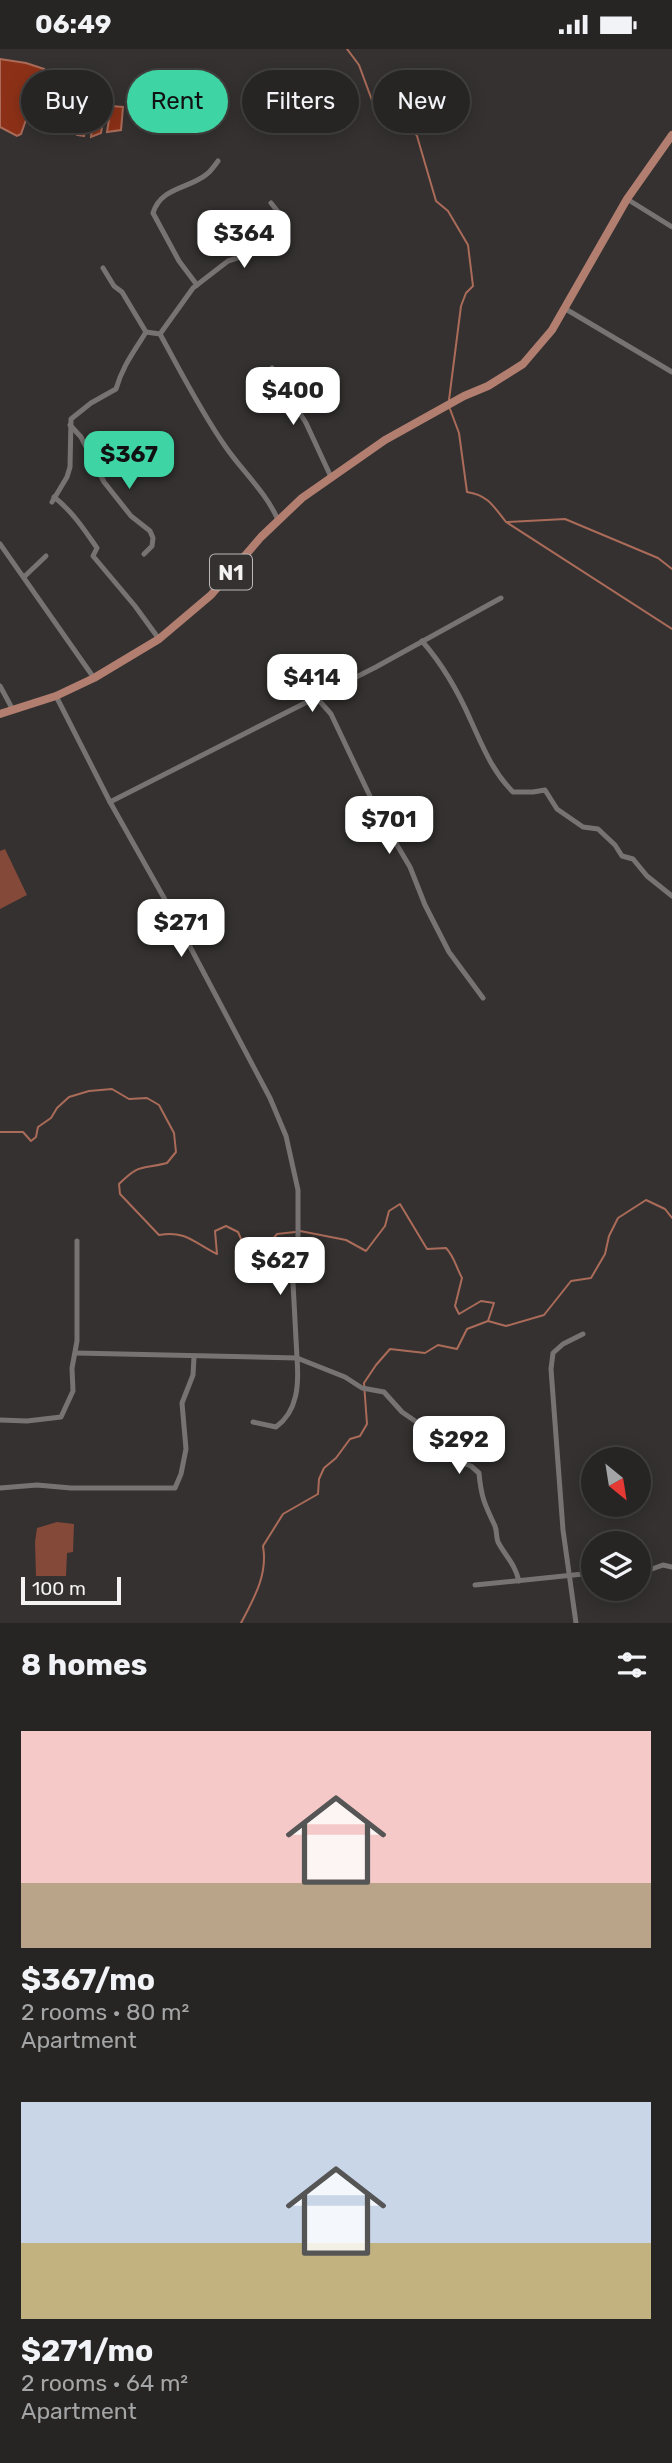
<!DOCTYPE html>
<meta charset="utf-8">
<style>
:root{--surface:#272524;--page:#333131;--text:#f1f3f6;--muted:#a4a5a6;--line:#434241;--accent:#3ed4a3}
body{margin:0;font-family:Rubik,sans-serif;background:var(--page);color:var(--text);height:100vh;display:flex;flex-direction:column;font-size:26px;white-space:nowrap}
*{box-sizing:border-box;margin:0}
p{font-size:23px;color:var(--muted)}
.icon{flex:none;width:38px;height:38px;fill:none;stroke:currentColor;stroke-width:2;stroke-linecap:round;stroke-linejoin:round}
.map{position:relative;height:1574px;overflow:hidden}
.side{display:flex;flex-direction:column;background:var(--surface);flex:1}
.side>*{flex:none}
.hud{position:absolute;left:21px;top:21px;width:630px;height:63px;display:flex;gap:14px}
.needle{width:46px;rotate:150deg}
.tools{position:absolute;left:581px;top:1398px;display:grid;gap:14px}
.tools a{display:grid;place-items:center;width:70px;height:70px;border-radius:50%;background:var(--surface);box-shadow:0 4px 18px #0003,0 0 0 2px var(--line);font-size:35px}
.scale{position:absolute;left:21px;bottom:18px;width:100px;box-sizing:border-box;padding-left:7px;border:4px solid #f4f2f2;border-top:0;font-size:19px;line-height:24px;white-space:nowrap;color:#f4f2f2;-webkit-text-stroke:5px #343130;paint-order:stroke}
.price{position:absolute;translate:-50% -60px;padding:0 16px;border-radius:14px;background:#fff;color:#222;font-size:23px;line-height:46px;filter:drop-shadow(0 2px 4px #0008)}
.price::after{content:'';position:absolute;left:50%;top:42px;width:21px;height:16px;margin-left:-10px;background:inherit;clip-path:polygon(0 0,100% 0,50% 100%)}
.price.selected{background:var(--accent);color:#111}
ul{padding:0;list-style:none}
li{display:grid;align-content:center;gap:14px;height:371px;padding:0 21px}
li span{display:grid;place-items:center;height:217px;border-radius:0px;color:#555}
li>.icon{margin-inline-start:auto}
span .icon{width:126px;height:126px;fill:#fffc;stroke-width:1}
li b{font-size:30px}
h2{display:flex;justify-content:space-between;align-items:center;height:84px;padding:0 21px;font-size:30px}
.pill{padding:0 24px;border-radius:32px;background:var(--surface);box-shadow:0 4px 18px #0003,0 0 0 2px var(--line);font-size:24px;line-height:63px}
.pill.selected{background:var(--accent);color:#111}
.status{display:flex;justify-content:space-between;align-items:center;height:49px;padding:0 35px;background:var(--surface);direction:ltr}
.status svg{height:19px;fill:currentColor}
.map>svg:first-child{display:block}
.green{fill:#844938}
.water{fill:#8c3117;stroke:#ab6b59;stroke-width:2}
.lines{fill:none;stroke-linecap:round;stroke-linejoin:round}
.stream{stroke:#ab6b59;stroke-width:2}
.minor{stroke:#777372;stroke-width:5}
.primary{stroke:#b17e70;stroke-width:8}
.labels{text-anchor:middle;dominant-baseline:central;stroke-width:7;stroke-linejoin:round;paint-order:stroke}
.shield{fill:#343130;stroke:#bab8b8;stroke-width:2}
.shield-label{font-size:21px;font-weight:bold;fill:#f4f2f2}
</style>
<div class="status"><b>06:49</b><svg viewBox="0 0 49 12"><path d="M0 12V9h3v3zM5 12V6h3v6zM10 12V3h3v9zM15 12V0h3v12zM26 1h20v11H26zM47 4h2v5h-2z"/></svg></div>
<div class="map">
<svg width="672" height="1574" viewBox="0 0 672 1574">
<rect width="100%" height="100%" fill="#343130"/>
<g class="green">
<path d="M 5,800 L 27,846 L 0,860 L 0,802 Z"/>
<path d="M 57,1473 L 74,1475 L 73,1503 L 67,1504 L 66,1527 L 36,1527 L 35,1493 L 37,1479 Z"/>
</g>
<g class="water">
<path d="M 0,10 L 26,14 L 44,20 L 21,85 L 17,87 L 0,78 Z"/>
<path d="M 64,46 L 74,48 L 70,85 L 61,85 Z"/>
<path d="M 80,50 L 90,52 L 84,87 L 77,86 Z"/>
<path d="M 95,53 L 106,55 L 101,84 L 91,88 Z"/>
<path d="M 111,57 L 123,58 L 121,81 L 107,83 Z"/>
</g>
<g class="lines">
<g class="stream">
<path d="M 347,0 L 359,16 L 373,54 L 383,64 L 406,72 L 417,87 L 436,152 L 448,162 L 468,196 L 473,237 L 466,244 L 461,257 L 449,351"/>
<path d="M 450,360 L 459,384 L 467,443 C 488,446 494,458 506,473 L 672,580"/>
<path d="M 507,473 L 565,470 L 658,509 L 672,520"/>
<path d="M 0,1083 L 23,1083 L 31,1092 L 36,1088 L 38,1078 L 51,1069 L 57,1059 L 69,1048 L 89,1042 L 112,1040 L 129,1050 L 147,1049 L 159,1056 L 174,1084 L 176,1103 L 167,1114 C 140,1121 140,1114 119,1135 L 120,1145 L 159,1186 C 186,1181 194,1194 217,1205 L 215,1182 L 226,1177 L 238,1183 L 245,1199 L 267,1197 L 277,1185 L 295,1183"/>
<path d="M 300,1182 L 346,1191 L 366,1202 L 385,1177 L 389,1162 L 400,1155 L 427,1200 L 446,1199 C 454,1207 456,1218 462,1229 L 455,1257 L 459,1265 L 481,1252 L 494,1254 L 488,1272"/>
<path d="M 241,1574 C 254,1549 268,1526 263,1497 L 283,1465 L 318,1445 L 319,1430 L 324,1419 L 336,1409 L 350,1390 L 360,1387 L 367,1375 L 364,1334 L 376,1316 L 390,1300 L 425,1304 L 438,1296 L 457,1300 L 467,1280 L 488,1272 L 506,1277 L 544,1266 L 571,1232 L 591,1229 L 605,1205 L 609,1187 L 618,1169 L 646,1151 L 665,1160 L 672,1169"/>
</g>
<g class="minor">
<path d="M 627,150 L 672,178"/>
<path d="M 103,219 L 114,237 L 122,243 L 146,283 L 160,285 C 181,323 200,361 225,397 C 242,422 266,443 278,471"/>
<path d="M 197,236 L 179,212 L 153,164 C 161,138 189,140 207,125 C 211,122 215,116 218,112"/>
<path d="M 564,259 L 672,323"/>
<path d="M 160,285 L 193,239 L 228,212 L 259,202 L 274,190 L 280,177 L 279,164 L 271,154"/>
<path d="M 272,319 L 306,374 L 331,428"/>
<path d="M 70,376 L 81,388 L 104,433 L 131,467 L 150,482 L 153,489 L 152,497 L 144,505"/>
<path d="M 54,448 C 72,462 84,480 97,499 L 93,507 L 135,557 L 159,590"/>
<path d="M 52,453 L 67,428 L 70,418 L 71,370 L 91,354 L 116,340 C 123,316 134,303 146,283"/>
<path d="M 0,495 L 94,629"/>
<path d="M 24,528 L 46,507"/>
<path d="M 422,592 C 443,616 458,642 471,672 C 483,698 492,722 513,743 L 533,743 L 545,741 L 557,760 L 583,778 L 598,780 L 615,796 L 622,807 L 633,810 L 647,827 L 672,847"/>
<path d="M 0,637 L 13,661"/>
<path d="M 56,647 L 110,753 L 168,856 L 270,1049 L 286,1087 L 298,1141 L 298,1189 L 293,1234 L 297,1309 L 76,1304"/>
<path d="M 316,648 L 331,665 L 377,762 L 410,818 L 425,856 L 449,903 L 483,949"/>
<path d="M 110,753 L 376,618 L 501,549"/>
<path d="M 0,1371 L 27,1372 L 61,1368 L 73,1342 L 72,1319 L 77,1292 L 77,1192"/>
<path d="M 253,1373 L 276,1378 C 298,1362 299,1335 297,1309 L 345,1328 L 362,1339 L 384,1343 L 402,1363 L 437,1387 L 443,1400 L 454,1411 L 471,1417 L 479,1424 C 481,1448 485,1456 495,1477 C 497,1482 496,1488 498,1493 C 506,1508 514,1513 519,1532"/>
<path d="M 0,1439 L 37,1436 L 71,1439 L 175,1439 L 181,1425 L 186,1400 L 182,1354 L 193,1326 L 194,1308"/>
<path d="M 639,1521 L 652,1520 L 663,1516 L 672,1518"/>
<path d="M 475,1536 L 593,1524"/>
<path d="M 576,1574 L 563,1481 L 551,1320 L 553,1304 L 563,1295 L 583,1285"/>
</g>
<path class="primary" d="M 0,665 L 56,647 L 94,629 L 159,590 L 211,546 L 261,488 L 302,449 L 385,391 L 464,347 L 488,337 L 523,315 L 552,281 L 627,150 L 672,86"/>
</g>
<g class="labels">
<rect class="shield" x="210" y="505.5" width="42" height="35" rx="5"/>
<g class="shield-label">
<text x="231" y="523">N1</text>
</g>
</g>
</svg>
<div class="tools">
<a><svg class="needle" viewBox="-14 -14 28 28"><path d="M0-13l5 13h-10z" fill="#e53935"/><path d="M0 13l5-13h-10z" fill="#a4a5a6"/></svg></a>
<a><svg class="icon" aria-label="layers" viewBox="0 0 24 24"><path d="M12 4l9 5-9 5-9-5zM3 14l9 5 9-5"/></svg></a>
</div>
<div class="scale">100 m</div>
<b class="price" style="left:244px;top:221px">$364</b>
<b class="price" style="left:293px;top:378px">$400</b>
<b class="price selected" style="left:129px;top:442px">$367</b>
<b class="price" style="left:312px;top:665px">$414</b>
<b class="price" style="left:389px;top:807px">$701</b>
<b class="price" style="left:181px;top:910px">$271</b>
<b class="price" style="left:280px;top:1248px">$627</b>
<b class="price" style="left:459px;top:1427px">$292</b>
<div class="hud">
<a class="pill">Buy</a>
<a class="pill selected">Rent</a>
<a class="pill">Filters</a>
<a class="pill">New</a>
</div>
</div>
<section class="side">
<h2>8 homes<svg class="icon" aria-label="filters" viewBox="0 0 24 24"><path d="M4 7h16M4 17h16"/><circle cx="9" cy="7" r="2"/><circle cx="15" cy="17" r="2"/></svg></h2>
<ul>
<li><span style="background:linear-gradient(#f6c9c9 70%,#b9a48a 0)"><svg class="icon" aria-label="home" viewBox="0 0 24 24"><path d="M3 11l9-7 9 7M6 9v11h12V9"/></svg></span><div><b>$367/mo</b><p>2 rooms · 80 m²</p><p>Apartment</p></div></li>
<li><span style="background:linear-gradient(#c9d6e8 65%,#c2b280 0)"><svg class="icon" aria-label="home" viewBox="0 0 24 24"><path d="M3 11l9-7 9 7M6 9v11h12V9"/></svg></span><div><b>$271/mo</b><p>2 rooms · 64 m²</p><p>Apartment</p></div></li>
</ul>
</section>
